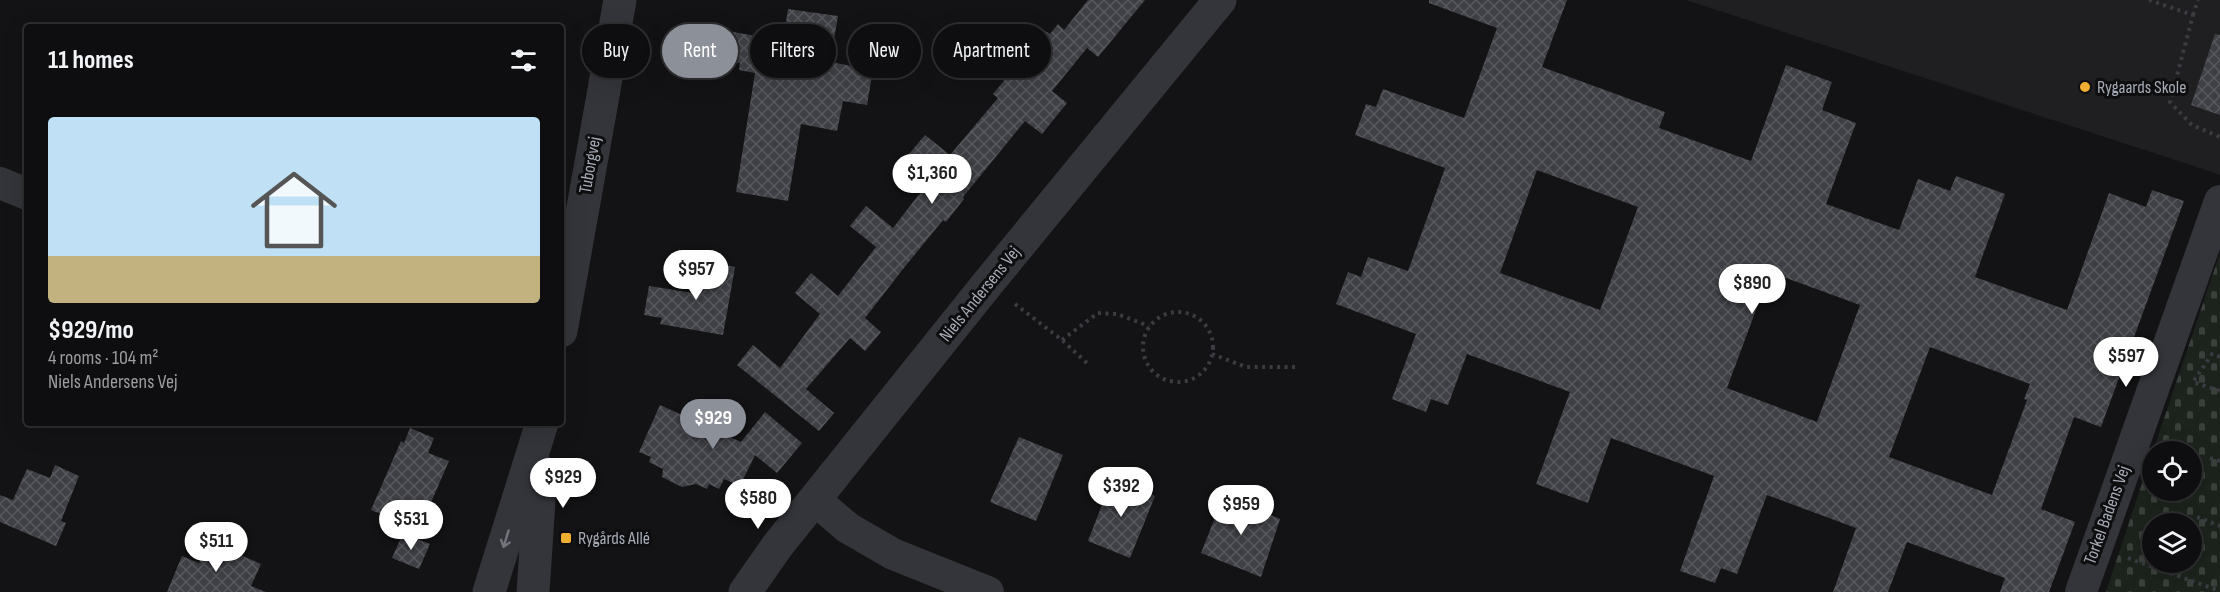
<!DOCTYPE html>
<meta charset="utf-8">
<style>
:root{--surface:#0e0e10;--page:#171719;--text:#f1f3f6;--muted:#9b9c9f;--line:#2e2e30;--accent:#8c9099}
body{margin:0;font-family:"Sofia Sans Condensed",sans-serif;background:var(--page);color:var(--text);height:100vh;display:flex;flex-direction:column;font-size:22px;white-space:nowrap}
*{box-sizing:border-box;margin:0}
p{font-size:20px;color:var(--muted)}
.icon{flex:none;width:33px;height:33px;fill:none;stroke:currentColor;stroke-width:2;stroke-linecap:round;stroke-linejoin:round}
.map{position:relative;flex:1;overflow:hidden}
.drawer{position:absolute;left:24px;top:24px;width:540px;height:402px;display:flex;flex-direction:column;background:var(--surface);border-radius:6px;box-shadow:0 6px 24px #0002,0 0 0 2px var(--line)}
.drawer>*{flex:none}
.hud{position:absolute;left:582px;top:24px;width:570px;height:54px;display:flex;gap:12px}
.fabs{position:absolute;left:2142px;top:441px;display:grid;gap:12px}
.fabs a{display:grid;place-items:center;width:60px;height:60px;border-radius:50%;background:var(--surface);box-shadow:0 6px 24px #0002,0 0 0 2px var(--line);font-size:30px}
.price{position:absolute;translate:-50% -51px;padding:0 14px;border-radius:21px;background:#fff;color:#222;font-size:20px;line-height:39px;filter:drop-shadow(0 2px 3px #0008)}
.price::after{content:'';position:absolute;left:50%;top:36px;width:18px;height:14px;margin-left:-9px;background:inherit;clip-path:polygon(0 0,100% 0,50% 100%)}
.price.on{background:var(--accent);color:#fff}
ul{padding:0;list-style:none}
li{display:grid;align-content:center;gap:12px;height:318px;padding:0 24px}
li+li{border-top:2px solid var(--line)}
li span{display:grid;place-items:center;height:186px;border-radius:6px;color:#555}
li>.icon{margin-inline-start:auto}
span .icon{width:108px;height:108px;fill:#fffc;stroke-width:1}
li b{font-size:26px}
h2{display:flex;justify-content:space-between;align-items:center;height:72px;padding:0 24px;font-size:26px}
.chip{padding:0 21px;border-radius:27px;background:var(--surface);box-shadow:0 6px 24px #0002,0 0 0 2px var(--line);font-size:21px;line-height:54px}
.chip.on{background:var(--accent);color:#fff}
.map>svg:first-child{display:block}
.built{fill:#1f1f22}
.cemetery{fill:url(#cemetery-stones);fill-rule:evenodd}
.building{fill:url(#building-cross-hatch);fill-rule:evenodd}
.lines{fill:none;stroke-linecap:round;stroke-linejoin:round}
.path{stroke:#3a3c41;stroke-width:4;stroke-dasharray:3 4.5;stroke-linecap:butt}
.minor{stroke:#34353a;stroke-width:32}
.tertiary{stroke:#34353a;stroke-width:33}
.oneway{stroke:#72757e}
.poi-dot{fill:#f0ae30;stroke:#0e0e10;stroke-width:2}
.labels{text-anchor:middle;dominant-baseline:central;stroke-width:6;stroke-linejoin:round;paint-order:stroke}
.poi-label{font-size:18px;fill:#a5aab5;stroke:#0e0e10;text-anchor:start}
.street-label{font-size:18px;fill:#a5aab5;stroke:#0e0e10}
</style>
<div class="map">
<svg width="2220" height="592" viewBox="0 0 2220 592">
<defs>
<pattern id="cemetery-stones" width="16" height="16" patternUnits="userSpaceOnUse" patternTransform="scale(1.5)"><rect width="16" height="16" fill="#1c231c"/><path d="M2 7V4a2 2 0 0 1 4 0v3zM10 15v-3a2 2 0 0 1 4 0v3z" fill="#3a403b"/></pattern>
<pattern id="building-cross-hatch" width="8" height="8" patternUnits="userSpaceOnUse" patternTransform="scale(1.5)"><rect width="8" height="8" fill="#3f4045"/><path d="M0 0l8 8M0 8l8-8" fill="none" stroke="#58595e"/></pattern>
</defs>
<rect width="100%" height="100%" fill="#131315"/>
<path class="built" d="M 1686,0 L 2220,0 L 2220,175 L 2215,173 Z"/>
<path class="cemetery" d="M 2220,253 L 2220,592 L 2106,592 L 2152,453 L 2152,490 L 2192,490 L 2192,452 L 2153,451 ZM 2152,524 L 2192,524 L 2192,562 L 2152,562 Z"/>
<g class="building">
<path d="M 1088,0 L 1145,0 L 1098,57 L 1087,48 L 1052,91 L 1067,103 L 1042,134 L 1025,121 L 963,197 L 964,199 L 946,222 L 943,220 L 903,269 L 865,318 L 881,332 L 865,351 L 850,338 L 806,389 L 834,413 L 819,431 L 737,365 L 753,345 L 780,368 L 820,314 L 795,293 L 811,273 L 838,296 L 876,247 L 850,226 L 866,206 L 893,228 L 934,175 L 909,154 L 925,135 L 950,155 L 998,98 L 993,94 L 1045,31 L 1050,34 L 1058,24 L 1064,30 Z"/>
<path d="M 1429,0 L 1567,0 L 1542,67 L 1665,112 L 1659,128 L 1751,161 L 1786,65 L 1832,82 L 1822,110 L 1856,123 L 1826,204 L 1899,230 L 1918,179 L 1950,191 L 1956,176 L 2005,194 L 1975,277 L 2067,310 L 2109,193 L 2146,207 L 2152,190 L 2184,201 L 2101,427 L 2074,417 L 2041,509 L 2075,522 L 2049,592 L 2000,592 L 2005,578 L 1907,542 L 1888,592 L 1833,592 L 1856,528 L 1767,495 L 1737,574 L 1721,568 L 1715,583 L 1680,571 L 1714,476 L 1611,438 L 1588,503 L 1536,484 L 1570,392 L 1467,354 L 1448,405 L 1431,399 L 1426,412 L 1392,399 L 1416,334 L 1336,304 L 1348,272 L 1361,277 L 1368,257 L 1408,271 L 1445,168 L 1355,135 L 1366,104 L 1376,107 L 1383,89 L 1464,118 L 1497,28 L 1429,3 ZM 1537,170 L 1638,207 L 1600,310 L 1500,273 ZM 1770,272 L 1860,305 L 1817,422 L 1727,388 ZM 1930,347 L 2030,384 L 2024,399 L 2027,400 L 1992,495 L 1889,457 Z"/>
<path d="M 788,9 L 838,16 L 830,62 L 873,70 L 867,105 L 843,101 L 837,131 L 801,124 L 788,201 L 736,192 L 755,73 L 739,70 L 740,63 L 706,57 L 711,28 L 783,41 Z"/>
<path d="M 2215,34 L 2220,35 L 2220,115 L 2191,105 Z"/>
<path d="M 701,260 L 735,267 L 723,335 L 660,324 L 662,318 L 644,315 L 649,286 L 694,293 Z"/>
<path d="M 660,405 L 741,442 L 765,412 L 802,443 L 777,473 L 755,455 L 740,486 L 724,479 L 719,489 L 709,484 L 707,489 L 696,484 L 682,487 L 662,477 L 663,469 L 649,462 L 651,457 L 639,452 Z"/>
<path d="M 410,428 L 434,438 L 428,453 L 449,461 L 419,530 L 371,510 L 401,441 L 404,443 Z"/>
<path d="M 1019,437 L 1063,455 L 1036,521 L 990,502 Z"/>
<path d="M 55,465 L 79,476 L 61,521 L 66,523 L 56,546 L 0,522 L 0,495 L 13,500 L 27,469 L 50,478 Z"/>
<path d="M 1112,479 L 1155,496 L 1130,558 L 1088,541 Z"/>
<path d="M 1224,495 L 1280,519 L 1261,577 L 1201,553 Z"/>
<path d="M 403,533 L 430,544 L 419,569 L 392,558 Z"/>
<path d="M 208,541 L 261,564 L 251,586 L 266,592 L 167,592 L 182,556 L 199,563 Z"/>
</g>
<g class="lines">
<g class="path">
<path d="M 2149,0 L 2193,15 L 2170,102 L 2192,125 L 2220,137"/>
<path d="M 2193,15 L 2198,0"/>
<path d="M 1015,304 L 1062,340 L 1088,364"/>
<circle cx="1178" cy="347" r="35"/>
<path d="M 1062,340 L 1098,313 L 1117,314 L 1149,326"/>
<path d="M 1212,354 L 1246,367 L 1295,367"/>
<path d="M 2220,357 L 2212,354 L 2193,382 L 2220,391"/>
<path d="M 2210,458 L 2220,461"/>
<path d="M 2197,517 L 2220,526"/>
<path d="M 2128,558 L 2220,591"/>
</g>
<g class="minor">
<path d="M 0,183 L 27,194"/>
<path d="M 815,500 L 848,528 L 893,554 L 988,592"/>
<path d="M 2081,592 L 2220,201"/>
</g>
<g class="tertiary">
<path d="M 561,331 L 620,0"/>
<path d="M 489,592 L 542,423"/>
<path d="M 533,592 L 541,471"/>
<path d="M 745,592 L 778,545 L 988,283 L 1220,0"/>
</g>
</g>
<defs><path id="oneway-shaft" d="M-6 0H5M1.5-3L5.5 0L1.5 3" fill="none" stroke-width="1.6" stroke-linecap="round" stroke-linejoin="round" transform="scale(1.5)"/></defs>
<use class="oneway" href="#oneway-shaft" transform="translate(506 539) rotate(107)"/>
<g class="poi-dot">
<circle cx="2085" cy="87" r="6"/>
<rect x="560" y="532" width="12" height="12" rx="3"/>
</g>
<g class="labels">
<g class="poi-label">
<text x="2097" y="87">Rygaards Skole</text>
<text x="578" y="538">Rygårds Allé</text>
</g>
<g class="street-label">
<text transform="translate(590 165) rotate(-80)">Tuborgvej</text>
<text transform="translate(980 294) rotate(-51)">Niels Andersens Vej</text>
<text transform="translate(2107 515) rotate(-70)">Torkel Badens Vej</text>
</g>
</g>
</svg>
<div class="fabs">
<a><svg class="icon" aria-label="locate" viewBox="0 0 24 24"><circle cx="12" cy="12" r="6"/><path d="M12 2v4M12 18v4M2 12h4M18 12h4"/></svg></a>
<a><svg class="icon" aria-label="layers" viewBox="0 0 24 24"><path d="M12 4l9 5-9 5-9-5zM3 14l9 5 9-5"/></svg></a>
</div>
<b class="price" style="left:932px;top:205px">$1,360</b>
<b class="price" style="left:696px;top:301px">$957</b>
<b class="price" style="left:1752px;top:315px">$890</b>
<b class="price" style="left:2126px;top:388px">$597</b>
<b class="price on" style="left:713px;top:450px">$929</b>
<b class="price" style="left:563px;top:509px">$929</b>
<b class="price" style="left:1121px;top:518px">$392</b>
<b class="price" style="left:758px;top:530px">$580</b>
<b class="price" style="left:1241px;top:536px">$959</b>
<b class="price" style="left:411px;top:551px">$531</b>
<b class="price" style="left:216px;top:573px">$511</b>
<div class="hud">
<a class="chip">Buy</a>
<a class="chip on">Rent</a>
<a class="chip">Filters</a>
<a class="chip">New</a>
<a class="chip">Apartment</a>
</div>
<section class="drawer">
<h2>11 homes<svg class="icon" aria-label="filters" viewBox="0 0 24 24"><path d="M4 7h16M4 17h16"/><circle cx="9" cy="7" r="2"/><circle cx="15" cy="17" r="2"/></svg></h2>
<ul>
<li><span style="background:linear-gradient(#bfe0f5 75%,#c2b280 0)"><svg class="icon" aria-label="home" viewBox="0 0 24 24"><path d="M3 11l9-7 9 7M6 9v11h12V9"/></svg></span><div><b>$929/mo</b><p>4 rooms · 104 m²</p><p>Niels Andersens Vej</p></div></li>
</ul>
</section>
</div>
